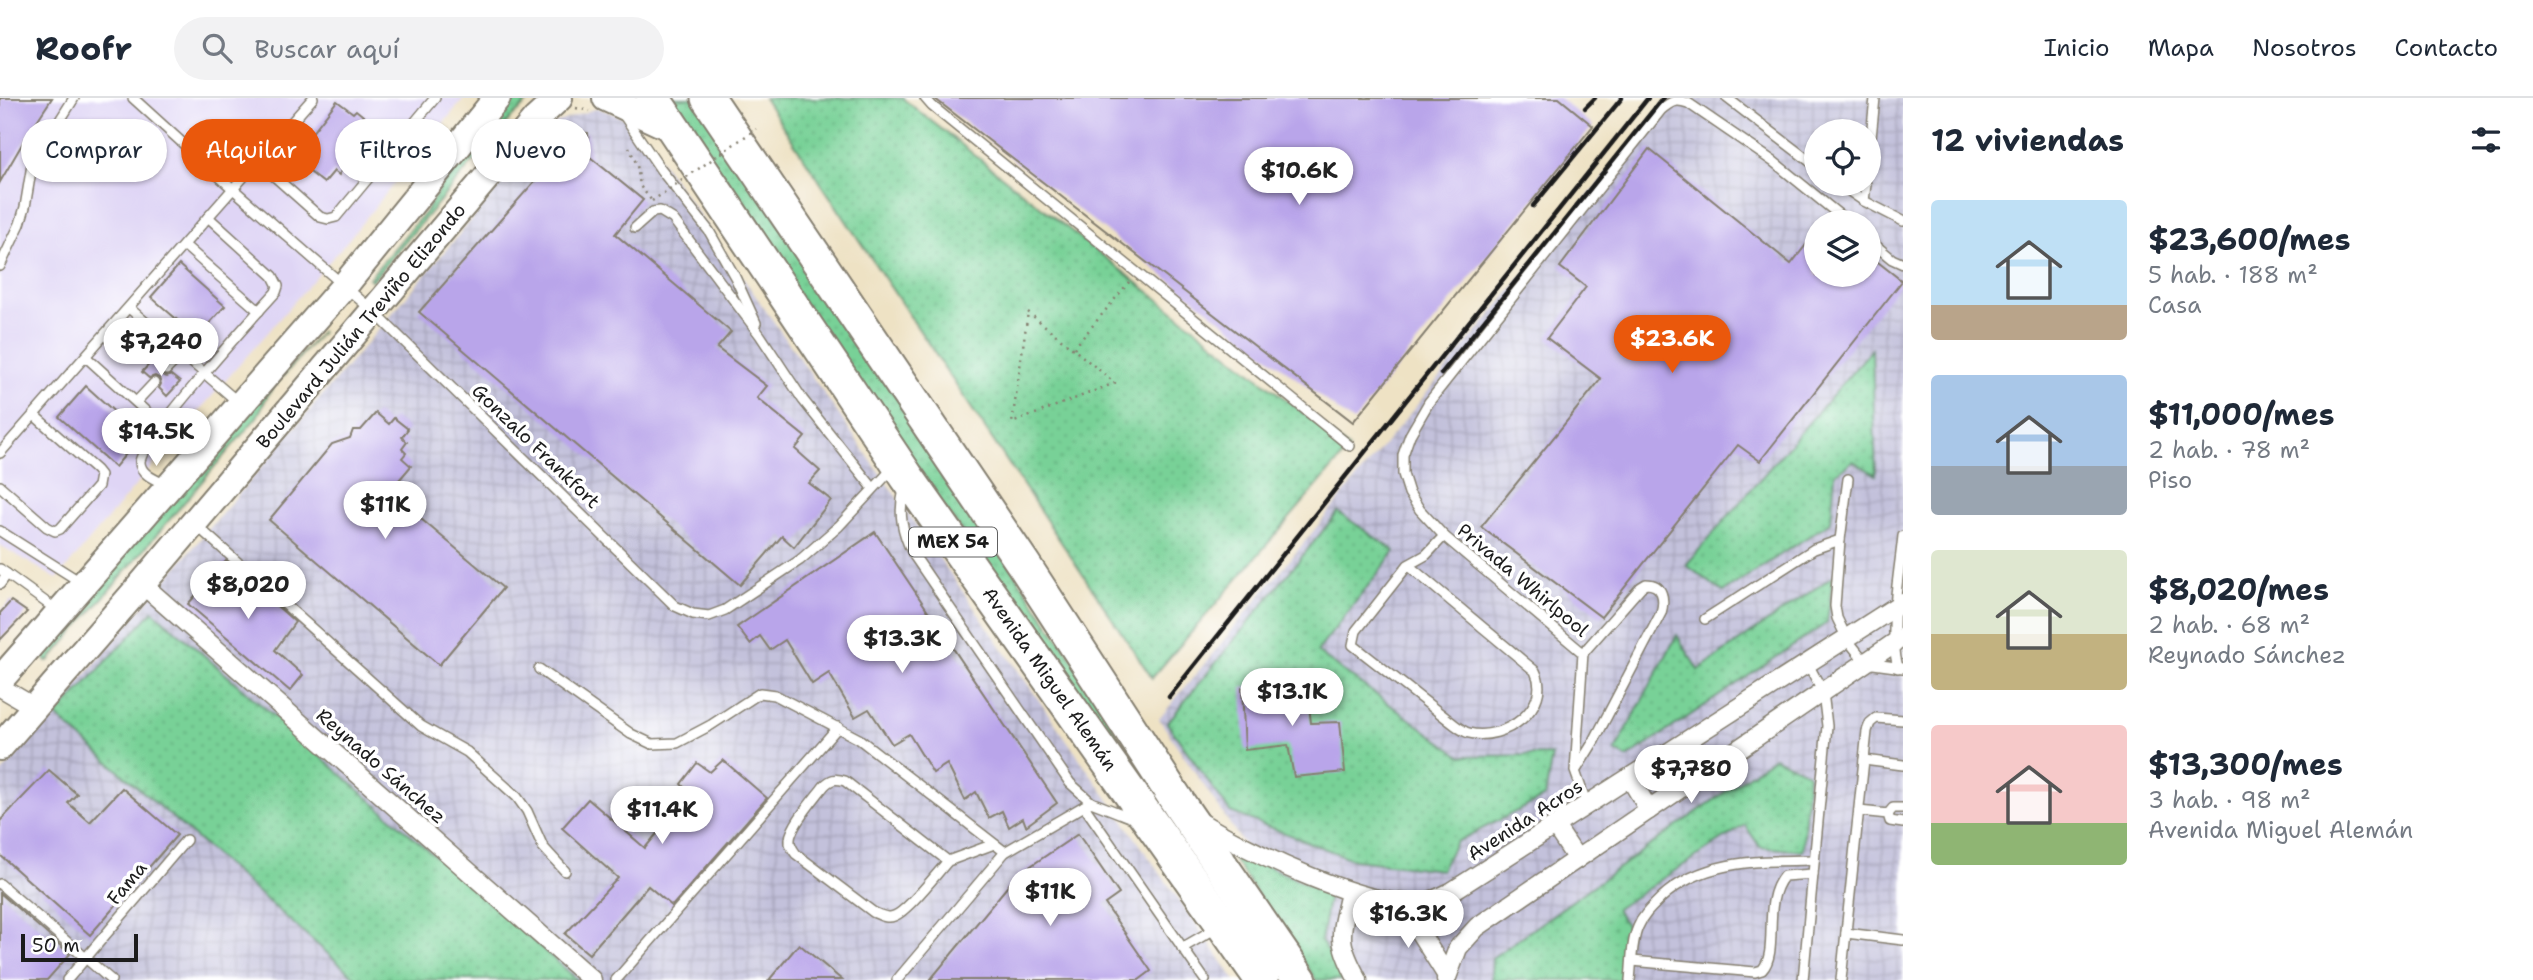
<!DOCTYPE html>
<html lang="es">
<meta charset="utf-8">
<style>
:root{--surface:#fff;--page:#f2f2f3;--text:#1f2937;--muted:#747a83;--line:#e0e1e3;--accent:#ea580c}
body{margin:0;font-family:"Shantell Sans",sans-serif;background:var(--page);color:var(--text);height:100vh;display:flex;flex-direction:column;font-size:26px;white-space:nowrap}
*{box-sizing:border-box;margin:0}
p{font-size:23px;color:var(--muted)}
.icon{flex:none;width:38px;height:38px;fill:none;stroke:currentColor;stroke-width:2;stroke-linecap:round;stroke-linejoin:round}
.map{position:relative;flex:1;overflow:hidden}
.drawer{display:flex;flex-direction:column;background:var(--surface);width:630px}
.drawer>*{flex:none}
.top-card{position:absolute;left:21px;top:21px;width:665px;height:63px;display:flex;gap:14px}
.buttons{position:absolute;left:1804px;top:21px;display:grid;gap:14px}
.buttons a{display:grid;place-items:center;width:77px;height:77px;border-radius:50%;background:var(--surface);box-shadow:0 2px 5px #0004;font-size:35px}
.scale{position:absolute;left:21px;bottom:18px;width:117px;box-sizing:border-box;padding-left:7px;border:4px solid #1c1c1c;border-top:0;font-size:19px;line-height:24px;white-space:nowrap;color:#1c1c1c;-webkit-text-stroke:5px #fff;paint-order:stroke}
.price{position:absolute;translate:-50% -60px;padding:0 16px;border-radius:24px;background:#fff;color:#222;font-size:23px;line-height:46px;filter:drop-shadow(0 2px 4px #0008)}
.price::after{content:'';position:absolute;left:50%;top:42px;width:21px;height:16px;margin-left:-10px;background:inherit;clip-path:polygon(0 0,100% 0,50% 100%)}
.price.active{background:var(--accent);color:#fff}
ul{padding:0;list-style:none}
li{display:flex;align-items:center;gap:21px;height:175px;padding:0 28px}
li span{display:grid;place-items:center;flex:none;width:196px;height:140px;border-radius:7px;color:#555}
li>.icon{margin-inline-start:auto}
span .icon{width:84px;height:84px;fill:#fffc;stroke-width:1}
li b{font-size:30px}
h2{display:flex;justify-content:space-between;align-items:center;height:84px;padding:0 28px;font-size:30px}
.tag{padding:0 24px;border-radius:32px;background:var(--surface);box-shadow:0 2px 5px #0004;font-size:24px;line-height:63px}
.tag.active{background:var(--accent);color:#fff}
header{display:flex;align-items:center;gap:42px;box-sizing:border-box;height:98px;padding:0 35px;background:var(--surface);border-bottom:2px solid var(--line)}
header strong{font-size:33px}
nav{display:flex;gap:38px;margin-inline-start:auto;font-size:24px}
.search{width:490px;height:63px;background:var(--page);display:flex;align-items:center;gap:18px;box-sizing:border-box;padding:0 24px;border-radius:38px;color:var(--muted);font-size:26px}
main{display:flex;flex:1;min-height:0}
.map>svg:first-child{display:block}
.built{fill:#dfd5f5}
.industrial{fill:url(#industrial-grid);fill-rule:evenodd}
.grass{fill:url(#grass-dots);stroke:#4a765a;stroke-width:2}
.building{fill:#b9a5ea}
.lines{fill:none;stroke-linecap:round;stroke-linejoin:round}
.lane-casing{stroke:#857f70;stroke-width:12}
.street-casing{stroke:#857f70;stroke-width:21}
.secondary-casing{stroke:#857f70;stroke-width:30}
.highway-casing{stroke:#857f70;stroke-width:37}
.path{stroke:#857f70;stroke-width:2.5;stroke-dasharray:2 5;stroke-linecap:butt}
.lane{stroke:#fff;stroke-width:9}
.street{stroke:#fff;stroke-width:18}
.secondary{stroke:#fff;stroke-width:26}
.highway{stroke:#fff;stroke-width:33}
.rail{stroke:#1c1c1c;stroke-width:4.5}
.path-bridge{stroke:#857f70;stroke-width:2.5;stroke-dasharray:2 5;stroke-linecap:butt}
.labels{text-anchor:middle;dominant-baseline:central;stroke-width:7;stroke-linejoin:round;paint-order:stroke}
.shield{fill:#fff;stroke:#606060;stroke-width:2}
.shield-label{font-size:18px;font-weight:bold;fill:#1c1c1c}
.street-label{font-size:19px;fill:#1c1c1c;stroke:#fff}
</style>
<header>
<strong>Roofr</strong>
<div class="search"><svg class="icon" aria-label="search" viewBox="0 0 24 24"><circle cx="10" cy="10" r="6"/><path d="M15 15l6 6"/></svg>Buscar aquí</div>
<nav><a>Inicio</a><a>Mapa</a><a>Nosotros</a><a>Contacto</a></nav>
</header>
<main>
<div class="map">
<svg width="1903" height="882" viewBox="0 0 1903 882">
<defs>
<pattern id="industrial-grid" width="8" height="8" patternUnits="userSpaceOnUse" patternTransform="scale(1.75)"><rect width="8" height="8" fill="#c3c1db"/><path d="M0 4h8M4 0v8" fill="none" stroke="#a7a5bb"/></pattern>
<pattern id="grass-dots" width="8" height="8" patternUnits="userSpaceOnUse" patternTransform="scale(1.75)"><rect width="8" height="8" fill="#78d197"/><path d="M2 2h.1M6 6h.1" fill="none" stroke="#67b382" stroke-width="1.8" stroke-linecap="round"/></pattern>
</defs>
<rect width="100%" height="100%" fill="#fff"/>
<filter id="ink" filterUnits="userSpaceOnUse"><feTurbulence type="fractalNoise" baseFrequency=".0143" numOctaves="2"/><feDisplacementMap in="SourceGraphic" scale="14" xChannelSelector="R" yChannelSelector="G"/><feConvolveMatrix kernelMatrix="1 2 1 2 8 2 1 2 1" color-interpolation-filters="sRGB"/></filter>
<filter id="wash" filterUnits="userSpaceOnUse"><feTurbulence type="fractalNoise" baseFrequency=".00686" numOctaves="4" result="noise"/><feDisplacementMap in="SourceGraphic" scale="28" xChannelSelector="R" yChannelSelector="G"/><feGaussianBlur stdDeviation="1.57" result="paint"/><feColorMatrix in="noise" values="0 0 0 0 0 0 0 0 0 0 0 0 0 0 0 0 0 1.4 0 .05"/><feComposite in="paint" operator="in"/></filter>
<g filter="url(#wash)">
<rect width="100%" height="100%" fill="#eee2c4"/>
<path class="built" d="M 0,0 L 464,0 L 347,143 L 172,344 L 57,481 L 0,447 Z"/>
<g class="industrial">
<path d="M 1669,0 L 1903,0 L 1903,882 L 1335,882 L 1159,621 ZM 1816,33 L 1869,33 L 1869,86 L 1816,86 ZM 1816,124 L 1869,124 L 1869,177 L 1816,177 Z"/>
<path d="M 597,10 L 633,23 L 1235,882 L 0,882 L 0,677 L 553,26 Z"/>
</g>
<g class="grass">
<path d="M 509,0 L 532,0 L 504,27 L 372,183 L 369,180 L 426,113 L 452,71 Z"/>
<path d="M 662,0 L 695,0 L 1073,562 L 1160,709 L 1039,546 Z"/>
<path d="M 764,0 L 902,0 L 1349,351 L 1152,580 Z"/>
<path d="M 322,233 L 270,293 L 257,319 L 49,563 L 46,563 L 43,557 L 103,487 L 121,456 Z"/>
<path d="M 1872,251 L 1876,377 L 1853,363 L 1835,376 L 1831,424 L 1723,494 L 1686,467 Z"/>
<path d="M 1338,414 L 1395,453 L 1317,554 L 1461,658 L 1552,657 L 1545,699 L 1456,744 L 1441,772 L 1354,762 L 1230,714 L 1167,625 Z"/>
<path d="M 1833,478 L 1827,525 L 1627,660 L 1615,653 L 1677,537 L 1698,572 Z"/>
<path d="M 153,513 L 578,882 L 358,882 L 56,618 Z"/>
<path d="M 1774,659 L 1808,675 L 1803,753 L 1760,749 L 1745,727 L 1616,811 L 1629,832 L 1623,882 L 1491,882 L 1492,860 Z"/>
<path d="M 1225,749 L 1329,796 L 1321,843 L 1347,882 L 1316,882 Z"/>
</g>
<g id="blocks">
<g class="building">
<path d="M 0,0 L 52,0 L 25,41 L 0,84 Z"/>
<path d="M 934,0 L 1559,0 L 1593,28 L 1353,324 Z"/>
<path d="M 337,3 L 353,15 L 356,12 L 373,26 L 354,53 L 352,51 L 339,77 L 334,73 L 324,85 L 301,67 L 304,63 L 292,54 L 298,47 L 291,42 L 301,28 L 311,36 Z"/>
<path d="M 563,34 L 588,35 L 590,59 L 643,102 L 615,136 L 731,234 L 717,250 L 767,288 L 757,300 L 805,339 L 795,351 L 820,373 L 809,385 L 831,402 L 794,449 L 782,438 L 740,487 L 419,214 L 565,49 Z"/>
<path d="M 1649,51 L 1791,166 L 1816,134 L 1816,177 L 1869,177 L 1869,157 L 1902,183 L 1760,363 L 1738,347 L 1601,519 L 1481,429 L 1601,281 L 1547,240 L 1586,189 L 1560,169 Z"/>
<path d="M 179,167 L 225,208 L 197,239 L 151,199 Z"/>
<path d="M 154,261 L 161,267 L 159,273 L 162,277 L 167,279 L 171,277 L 180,284 L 167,298 L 159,290 L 161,286 L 159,280 L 155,278 L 149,280 L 142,274 Z"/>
<path d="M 86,288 L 141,338 L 115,369 L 59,319 Z"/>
<path d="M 376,315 L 389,326 L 394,320 L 408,331 L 402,339 L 407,344 L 402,351 L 406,355 L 402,360 L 411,368 L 389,394 L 503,490 L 439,567 L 269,422 L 332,346 L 350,340 L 353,332 L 361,332 Z"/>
<path d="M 875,434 L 1057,705 L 1026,728 L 1023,720 L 1009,729 L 1002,713 L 989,720 L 976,694 L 965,702 L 947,666 L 933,675 L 909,636 L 892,646 L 869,611 L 855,619 L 829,575 L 812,586 L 785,542 L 770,552 L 760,538 L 750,546 L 737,529 Z"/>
<path d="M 226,463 L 295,524 L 275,552 L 303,577 L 290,593 L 188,506 Z"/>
<path d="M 11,503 L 27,514 L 0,542 L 0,515 Z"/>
<path d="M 1306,581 L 1311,625 L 1340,624 L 1345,674 L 1294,679 L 1288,647 L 1245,652 L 1242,590 Z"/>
<path d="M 723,662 L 767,700 L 672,808 L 648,788 L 589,856 L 565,836 L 618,780 L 562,730 L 588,701 L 645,750 L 690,696 L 681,686 L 697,665 L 710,674 Z"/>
<path d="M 49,672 L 77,696 L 68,705 L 90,724 L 122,690 L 177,737 L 90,837 L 0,757 L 0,723 Z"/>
<path d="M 1078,736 L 1119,796 L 1105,806 L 1151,873 L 1139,882 L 930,882 L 1016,778 Z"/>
<path d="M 0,795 L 70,856 L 47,882 L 0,882 Z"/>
<path d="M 799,846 L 842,882 L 769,882 Z"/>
</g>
</g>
</g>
<g filter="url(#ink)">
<use href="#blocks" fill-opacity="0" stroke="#857f70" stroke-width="2"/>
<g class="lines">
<defs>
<g id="lane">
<path d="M 133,0 L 232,90 L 373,213 L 675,508 L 693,516 L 709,518 L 725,512 L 800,462 L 839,428 L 893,370"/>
<path d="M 925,0 L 932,8 L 1350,348"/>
<path d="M 1727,0 L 1816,68"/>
<path d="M 623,16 L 661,72 L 709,133 L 735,179 L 756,225"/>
<path d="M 1869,59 L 1875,0"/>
<path d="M 256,62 L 320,119 L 328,121 L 336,119 L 435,0"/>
<path d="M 1839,86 L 1864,103 L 1866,86"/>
<path d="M 1864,103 L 1903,123"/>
<path d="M 635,130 L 653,114 L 660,113 L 673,121 L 760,237 L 803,302 L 873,390"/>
<path d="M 1869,142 L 1892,161 L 1903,166"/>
<path d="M 184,147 L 259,213"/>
<path d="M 0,168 L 20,126 L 25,109 L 32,67 L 74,0"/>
<path d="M 129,210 L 239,305"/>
<path d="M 86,259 L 162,328"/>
<path d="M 166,272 L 182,256"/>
<path d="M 137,303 L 154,285"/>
<path d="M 0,355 L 313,0"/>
<path d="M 1848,381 L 1840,442 L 1835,508 L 1837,520 L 1847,541 L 1866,565 L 1903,570"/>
<path d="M 0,388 L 47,429 L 55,433 L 60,431 L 98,388 L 100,377 L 96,372 L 34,317"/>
<path d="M 168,388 C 159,383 140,377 140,364 C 141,343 255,217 276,194 L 278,188 L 273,178 L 208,119"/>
<path d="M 904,391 C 898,415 902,434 913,456 L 1070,685 L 1091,704 L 1137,722"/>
<path d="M 195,426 L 421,628 L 467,654 L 517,699 L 527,713 L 543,749 L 565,773"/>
<path d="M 0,433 L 82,485"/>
<path d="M 1408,467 L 1535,573 C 1553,609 1504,644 1469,635 C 1465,634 1459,630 1455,627 L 1353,547 L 1356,533 L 1408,467 L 1426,457 L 1444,438"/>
<path d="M 0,471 L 58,513"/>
<path d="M 0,486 L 7,476"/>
<path d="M 1705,521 L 1814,451 L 1840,442"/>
<path d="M 1898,570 C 1888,531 1899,478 1903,438"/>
<path d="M 539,571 L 631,636 L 652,646 L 677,645 L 711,627 L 760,595 L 775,597 L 859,641 L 1005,754"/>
<path d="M 1864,662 L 1903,667"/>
<path d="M 1576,672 L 1594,643 L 1661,515 C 1665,501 1663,486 1646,486 L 1641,489 L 1583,555"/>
<path d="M 1587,707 L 1575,673 L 1583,555 L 1444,438 L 1420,412 L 1409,395 L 1403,376 L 1403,357 L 1410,337 L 1429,304 L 1661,12 C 1671,3 1676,1 1688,5 L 1774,64 L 1848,124"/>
<path d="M 1084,708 L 1205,882"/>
<path d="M 1859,713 L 1888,716 L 1890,723 L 1903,725"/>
<path d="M 1888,716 L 1893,710 L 1903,710"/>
<path d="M 948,763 C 938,774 907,814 894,818 C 887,821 880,817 873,814 L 796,756 C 793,752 789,747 790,741 C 791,727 815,700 824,688 C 831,681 835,680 845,683 L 948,763 L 994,746"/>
<path d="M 0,786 L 111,882"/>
<path d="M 1846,835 L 1903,842"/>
<path d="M 1182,850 L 1218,829"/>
<path d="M 1632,863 L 1755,874 L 1762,872 C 1780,853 1761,805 1784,778 L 1813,776"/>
<path d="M 67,882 L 186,742"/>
<path d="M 616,882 L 838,629"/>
<path d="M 897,882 L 1005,754 L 1091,704"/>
<path d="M 1630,882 C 1632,865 1631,845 1638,829 C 1643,817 1652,809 1661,800 C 1703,761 1760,763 1813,762"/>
<path d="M 1803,882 L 1827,628 L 1823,594 L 1808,566"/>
<path d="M 1841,882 L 1867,633 L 1870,625 L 1876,620 L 1903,622"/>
</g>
<g id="street">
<path d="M 142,486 L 592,882"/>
<path d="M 0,589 L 34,609"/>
<path d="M 1630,680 L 1649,712"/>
<path d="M 1199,723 C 1243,751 1375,816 1426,804 C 1435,802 1443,798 1451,794 L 1903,504"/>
<path d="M 1555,728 L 1577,761"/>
<path d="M 1350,795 C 1340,838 1336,842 1358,882"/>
<path d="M 1401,805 L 1447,878"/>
<path d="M 1446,882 L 1458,850 L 1477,829 L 1903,539"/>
</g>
<g id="secondary">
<path d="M 606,0 L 675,32"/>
<path d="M 0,582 L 345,187 L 497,0"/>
<path d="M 0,649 L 142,486 L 536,21 L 559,0"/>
</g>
<g id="highway">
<path d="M 653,0 L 907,379 L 1262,882"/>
<path d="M 708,0 L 1024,467 L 1183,712 L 1300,882"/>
</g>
</defs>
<use href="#lane" class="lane-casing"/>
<use href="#street" class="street-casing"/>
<use href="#secondary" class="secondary-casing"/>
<use href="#highway" class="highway-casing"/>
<g class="path">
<path d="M 576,10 L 590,13"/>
<path d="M 629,49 L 637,67 L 640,88 L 652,103"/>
<path d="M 1028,214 L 1115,285 L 1012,325 Z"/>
<path d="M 1074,250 L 1130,183"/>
</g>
<use href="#lane" class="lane"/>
<use href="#street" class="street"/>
<use href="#secondary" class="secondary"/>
<use href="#highway" class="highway"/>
<g class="rail">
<path d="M 1585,10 L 1595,0"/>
<path d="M 1533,108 L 1622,0"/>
<path d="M 1441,276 L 1663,0"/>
<path d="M 1169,599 L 1648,0"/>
</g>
<path class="path-bridge" d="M 652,103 L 756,31"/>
</g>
</g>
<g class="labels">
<rect class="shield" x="909" y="429.5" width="88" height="29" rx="5"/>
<g class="shield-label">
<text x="953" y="444">MEX 54</text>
</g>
<g class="street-label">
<text transform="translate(361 228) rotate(-50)">Boulevard Julián Treviño Elizondo</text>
<text transform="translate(536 348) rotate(44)">Gonzalo Frankfort</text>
<text transform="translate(1523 482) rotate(40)">Privada Whirlpool</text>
<text transform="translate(1050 581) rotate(55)">Avenida Miguel Alemán</text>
<text transform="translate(381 668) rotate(41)">Reynado Sánchez</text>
<text transform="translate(1525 722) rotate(-33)">Avenida Acros</text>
<text transform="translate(127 785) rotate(-50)">Fama</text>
</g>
</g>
</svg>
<div class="buttons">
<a><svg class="icon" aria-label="locate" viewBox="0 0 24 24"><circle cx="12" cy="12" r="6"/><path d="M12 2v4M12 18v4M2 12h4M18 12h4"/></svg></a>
<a><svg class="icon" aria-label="layers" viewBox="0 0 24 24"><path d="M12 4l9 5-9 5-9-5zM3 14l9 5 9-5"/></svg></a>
</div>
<div class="scale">50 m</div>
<b class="price" style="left:1299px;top:109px">$10.6K</b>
<b class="price active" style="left:1672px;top:277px">$23.6K</b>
<b class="price" style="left:161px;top:280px">$7,240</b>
<b class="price" style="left:156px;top:370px">$14.5K</b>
<b class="price" style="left:385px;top:443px">$11K</b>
<b class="price" style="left:248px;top:523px">$8,020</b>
<b class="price" style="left:902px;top:577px">$13.3K</b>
<b class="price" style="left:1292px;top:630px">$13.1K</b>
<b class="price" style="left:1691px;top:707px">$7,780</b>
<b class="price" style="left:662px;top:748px">$11.4K</b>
<b class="price" style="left:1050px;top:830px">$11K</b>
<b class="price" style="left:1408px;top:852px">$16.3K</b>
<div class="top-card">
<a class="tag">Comprar</a>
<a class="tag active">Alquilar</a>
<a class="tag">Filtros</a>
<a class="tag">Nuevo</a>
</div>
</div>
<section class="drawer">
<h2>12 viviendas<svg class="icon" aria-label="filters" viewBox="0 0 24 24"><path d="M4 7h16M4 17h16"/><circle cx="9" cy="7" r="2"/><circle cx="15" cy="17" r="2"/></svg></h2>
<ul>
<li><span style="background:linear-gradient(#bfe0f5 75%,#b9a48a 0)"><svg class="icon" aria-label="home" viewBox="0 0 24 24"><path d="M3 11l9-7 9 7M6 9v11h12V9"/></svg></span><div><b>$23,600/mes</b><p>5 hab. · 188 m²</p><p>Casa</p></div></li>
<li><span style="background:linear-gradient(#a9c7e8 65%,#9aa5b1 0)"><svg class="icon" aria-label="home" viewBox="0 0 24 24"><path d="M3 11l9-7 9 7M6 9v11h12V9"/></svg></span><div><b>$11,000/mes</b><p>2 hab. · 78 m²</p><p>Piso</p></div></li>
<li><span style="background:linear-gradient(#dfe7d0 60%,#c2b280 0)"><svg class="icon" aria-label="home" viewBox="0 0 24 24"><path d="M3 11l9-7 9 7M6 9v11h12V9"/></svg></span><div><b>$8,020/mes</b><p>2 hab. · 68 m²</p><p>Reynado Sánchez</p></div></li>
<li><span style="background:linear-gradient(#f6c9c9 70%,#8fb573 0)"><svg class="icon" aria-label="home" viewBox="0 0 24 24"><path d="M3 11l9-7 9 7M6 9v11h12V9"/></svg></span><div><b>$13,300/mes</b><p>3 hab. · 98 m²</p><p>Avenida Miguel Alemán</p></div></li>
</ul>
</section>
</main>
